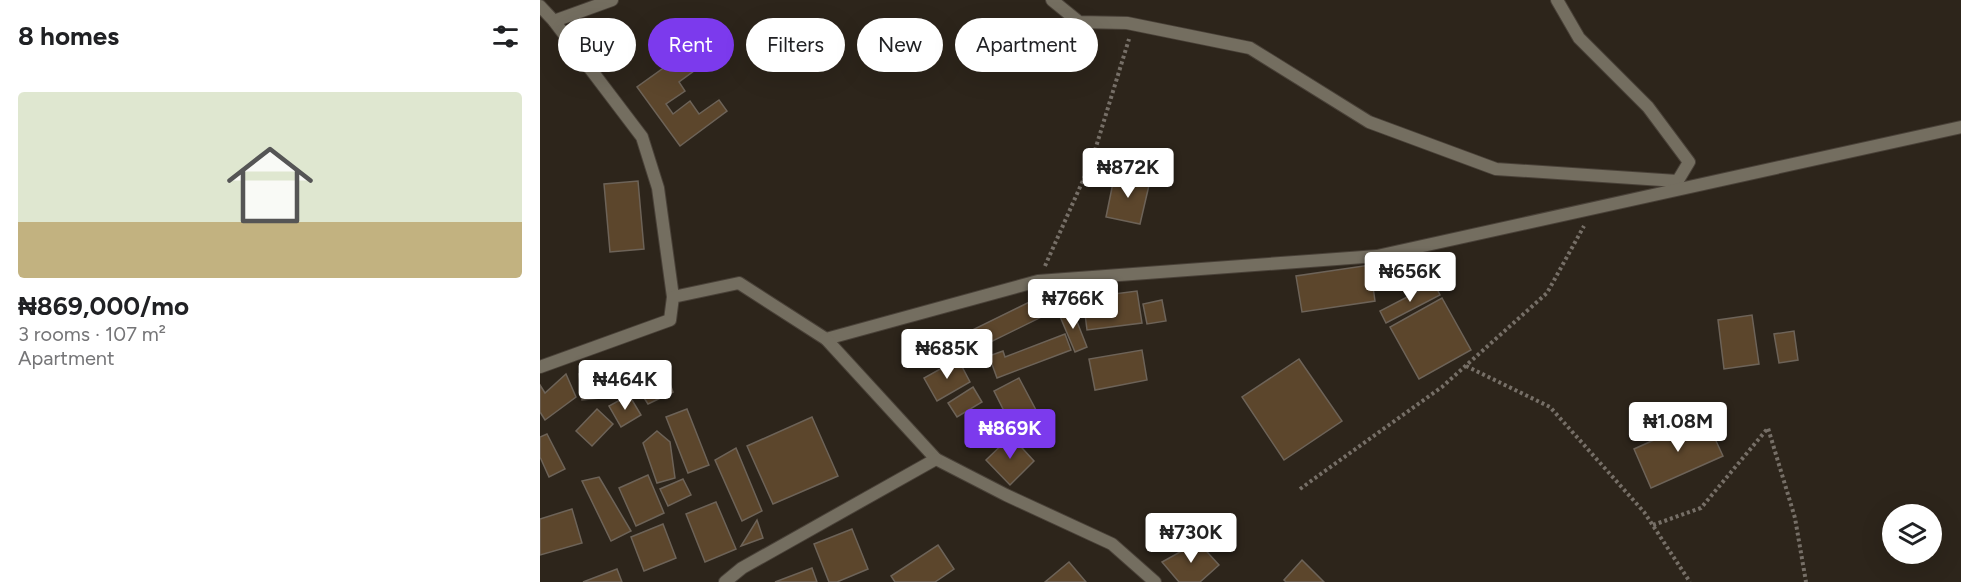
<!DOCTYPE html>
<meta charset="utf-8">
<style>
:root{--surface:#fff;--page:#f6f6f6;--text:#202124;--muted:#757577;--line:#e0e0e0;--accent:#7c3aed}
body{margin:0;font-family:Figtree,sans-serif;background:var(--page);color:var(--text);height:100vh;display:flex;flex-direction:column;font-size:22px;white-space:nowrap}
*{box-sizing:border-box;margin:0}
p{font-size:20px;color:var(--muted)}
.icon{flex:none;width:33px;height:33px;fill:none;stroke:currentColor;stroke-width:2;stroke-linecap:round;stroke-linejoin:round}
.map{position:relative;flex:1;overflow:hidden}
.panel{display:flex;flex-direction:column;background:var(--surface);width:540px}
.panel>*{flex:none}
.guide{position:absolute;left:18px;top:18px;width:570px;height:54px;display:flex;gap:12px}
.controls{position:absolute;left:1342px;top:504px;display:grid;gap:12px}
.controls a{display:grid;place-items:center;width:60px;height:60px;border-radius:50%;background:var(--surface);box-shadow:0 6px 24px #0002;font-size:30px}
.price{position:absolute;translate:-50% -51px;padding:0 14px;border-radius:6px;background:#fff;color:#222;font-size:20px;line-height:39px;filter:drop-shadow(0 2px 3px #0008)}
.price::after{content:'';position:absolute;left:50%;top:36px;width:18px;height:14px;margin-left:-9px;background:inherit;clip-path:polygon(0 0,100% 0,50% 100%)}
.price.selected{background:var(--accent);color:#fff}
ul{padding:0;list-style:none}
li{display:grid;align-content:center;gap:12px;height:318px;padding:0 18px}
li+li{border-top:2px solid var(--line)}
li span{display:grid;place-items:center;height:186px;border-radius:6px;color:#555}
li>.icon{margin-inline-start:auto}
span .icon{width:108px;height:108px;fill:#fffc;stroke-width:1}
li b{font-size:26px}
h2{display:flex;justify-content:space-between;align-items:center;height:72px;padding:0 18px;font-size:26px}
.tag{padding:0 21px;border-radius:27px;background:var(--surface);box-shadow:0 6px 24px #0002;font-size:21px;line-height:54px}
.tag.selected{background:var(--accent);color:#fff}
main{display:flex;flex:1;min-height:0}
.map>svg:first-child{display:block}
.building{fill:#5c462c;stroke:#6d6358;stroke-width:1.5}
.lines{fill:none;stroke-linecap:round;stroke-linejoin:round}
.minor-casing{stroke:#494138;stroke-width:14}
.tertiary-casing{stroke:#494138;stroke-width:14}
.path{stroke:#766f67;stroke-width:4;stroke-dasharray:3 3;stroke-linecap:butt}
.minor{stroke:#746e60;stroke-width:12}
.tertiary{stroke:#746e60;stroke-width:12}
</style>
<main>
<section class="panel">
<h2>8 homes<svg class="icon" aria-label="filters" viewBox="0 0 24 24"><path d="M4 7h16M4 17h16"/><circle cx="9" cy="7" r="2"/><circle cx="15" cy="17" r="2"/></svg></h2>
<ul>
<li><span style="background:linear-gradient(#dfe7d0 70%,#c2b280 0)"><svg class="icon" aria-label="home" viewBox="0 0 24 24"><path d="M3 11l9-7 9 7M6 9v11h12V9"/></svg></span><div><b>₦869,000/mo</b><p>3 rooms · 107 m²</p><p>Apartment</p></div></li>
</ul>
</section>
<div class="map">
<svg width="1421" height="582" viewBox="0 0 1421 582">
<rect width="100%" height="100%" fill="#2d251b"/>
<g class="building">
<path d="M 150,49 L 162,65 L 139,82 L 145,91 L 126,104 L 133,114 L 150,101 L 159,114 L 179,100 L 187,111 L 140,146 L 97,87 Z"/>
<path d="M 575,173 L 610,181 L 600,224 L 566,217 Z"/>
<path d="M 98,181 L 104,249 L 70,252 L 64,184 Z"/>
<path d="M 830,265 L 835,301 L 762,312 L 756,276 Z"/>
<path d="M 894,283 L 900,295 L 846,323 L 840,311 Z"/>
<path d="M 520,287 L 528,304 L 424,355 L 416,338 Z"/>
<path d="M 597,291 L 602,323 L 547,330 L 543,298 Z"/>
<path d="M 902,298 L 931,350 L 879,379 L 850,327 Z"/>
<path d="M 622,300 L 626,321 L 607,324 L 603,304 Z"/>
<path d="M 532,309 L 547,347 L 535,352 L 519,314 Z"/>
<path d="M 1212,315 L 1219,364 L 1184,369 L 1178,320 Z"/>
<path d="M 1254,331 L 1258,360 L 1239,363 L 1234,334 Z"/>
<path d="M 525,334 L 531,350 L 457,378 L 449,356 L 463,351 L 465,357 Z"/>
<path d="M 602,350 L 607,380 L 555,390 L 549,359 Z"/>
<path d="M 418,359 L 430,382 L 397,401 L 384,378 Z"/>
<path d="M 759,359 L 802,421 L 744,460 L 702,397 Z"/>
<path d="M 122,362 L 133,392 L 108,404 L 86,370 Z"/>
<path d="M 76,369 L 79,396 L 42,400 L 39,374 Z"/>
<path d="M 26,374 L 36,397 L 5,420 L 0,412 L 0,385 L 5,393 Z"/>
<path d="M 479,378 L 497,412 L 471,425 L 454,391 Z"/>
<path d="M 433,387 L 442,402 L 417,417 L 408,403 Z"/>
<path d="M 89,395 L 101,415 L 81,427 L 69,406 Z"/>
<path d="M 57,409 L 73,424 L 52,446 L 36,431 Z"/>
<path d="M 147,409 L 169,465 L 148,473 L 126,417 Z"/>
<path d="M 272,417 L 298,476 L 233,504 L 207,446 Z"/>
<path d="M 1165,417 L 1183,456 L 1111,488 L 1094,449 Z"/>
<path d="M 117,431 L 130,442 L 135,478 L 117,483 L 103,443 Z"/>
<path d="M 7,434 L 25,469 L 9,477 L 0,457 L 0,437 Z"/>
<path d="M 471,436 L 494,461 L 470,485 L 446,460 Z"/>
<path d="M 196,448 L 222,511 L 202,521 L 175,460 Z"/>
<path d="M 108,475 L 124,513 L 96,526 L 79,488 Z"/>
<path d="M 59,477 L 91,531 L 71,541 L 42,481 Z"/>
<path d="M 143,479 L 151,495 L 128,506 L 120,489 Z"/>
<path d="M 176,502 L 196,549 L 165,562 L 146,514 Z"/>
<path d="M 32,509 L 42,543 L 0,555 L 0,519 Z"/>
<path d="M 217,520 L 223,538 L 201,546 Z"/>
<path d="M 123,524 L 136,558 L 104,571 L 91,537 Z"/>
<path d="M 312,529 L 328,569 L 297,582 L 289,582 L 274,544 Z"/>
<path d="M 658,542 L 679,565 L 660,582 L 639,582 L 622,562 Z"/>
<path d="M 398,545 L 414,569 L 395,582 L 355,582 L 351,576 Z"/>
<path d="M 762,560 L 784,582 L 746,582 L 744,580 Z"/>
<path d="M 529,562 L 546,582 L 505,582 Z"/>
<path d="M 272,568 L 277,582 L 235,582 Z"/>
<path d="M 77,569 L 82,582 L 43,582 Z"/>
</g>
<g class="lines">
<defs>
<g id="minor">
<path d="M 512,0 L 539,22 L 587,23 L 710,48 L 829,122 L 956,169 L 1137,181"/>
<path d="M 1017,0 L 1039,38 L 1108,107 L 1149,162 L 1134,187"/>
<path d="M 0,6 L 14,21 L 102,137 L 118,188 L 133,297"/>
<path d="M 14,21 L 72,0"/>
<path d="M 0,367 L 130,320 L 133,297 L 199,283 L 286,339 L 498,281 L 837,256 L 1421,127"/>
</g>
<g id="tertiary">
<path d="M 286,339 L 396,459 L 466,495 L 572,544 L 615,582"/>
<path d="M 185,582 L 202,568 L 396,459"/>
</g>
</defs>
<use href="#minor" class="minor-casing"/>
<use href="#tertiary" class="tertiary-casing"/>
<g class="path">
<path d="M 505,266 L 552,160 L 589,39"/>
<path d="M 926,366 L 1010,407 L 1104,512 L 1150,582"/>
<path d="M 760,489 L 902,387 L 1007,293 L 1044,226"/>
<path d="M 1113,525 L 1161,508 L 1228,428 L 1255,518 L 1266,582"/>
</g>
<use href="#minor" class="minor"/>
<use href="#tertiary" class="tertiary"/>
</g>
</svg>
<div class="controls">
<a><svg class="icon" aria-label="layers" viewBox="0 0 24 24"><path d="M12 4l9 5-9 5-9-5zM3 14l9 5 9-5"/></svg></a>
</div>
<b class="price" style="left:588px;top:199px">₦872K</b>
<b class="price" style="left:870px;top:303px">₦656K</b>
<b class="price" style="left:533px;top:330px">₦766K</b>
<b class="price" style="left:407px;top:380px">₦685K</b>
<b class="price" style="left:85px;top:411px">₦464K</b>
<b class="price" style="left:1138px;top:453px">₦1.08M</b>
<b class="price selected" style="left:470px;top:460px">₦869K</b>
<b class="price" style="left:651px;top:564px">₦730K</b>
<div class="guide">
<a class="tag">Buy</a>
<a class="tag selected">Rent</a>
<a class="tag">Filters</a>
<a class="tag">New</a>
<a class="tag">Apartment</a>
</div>
</div>
</main>
